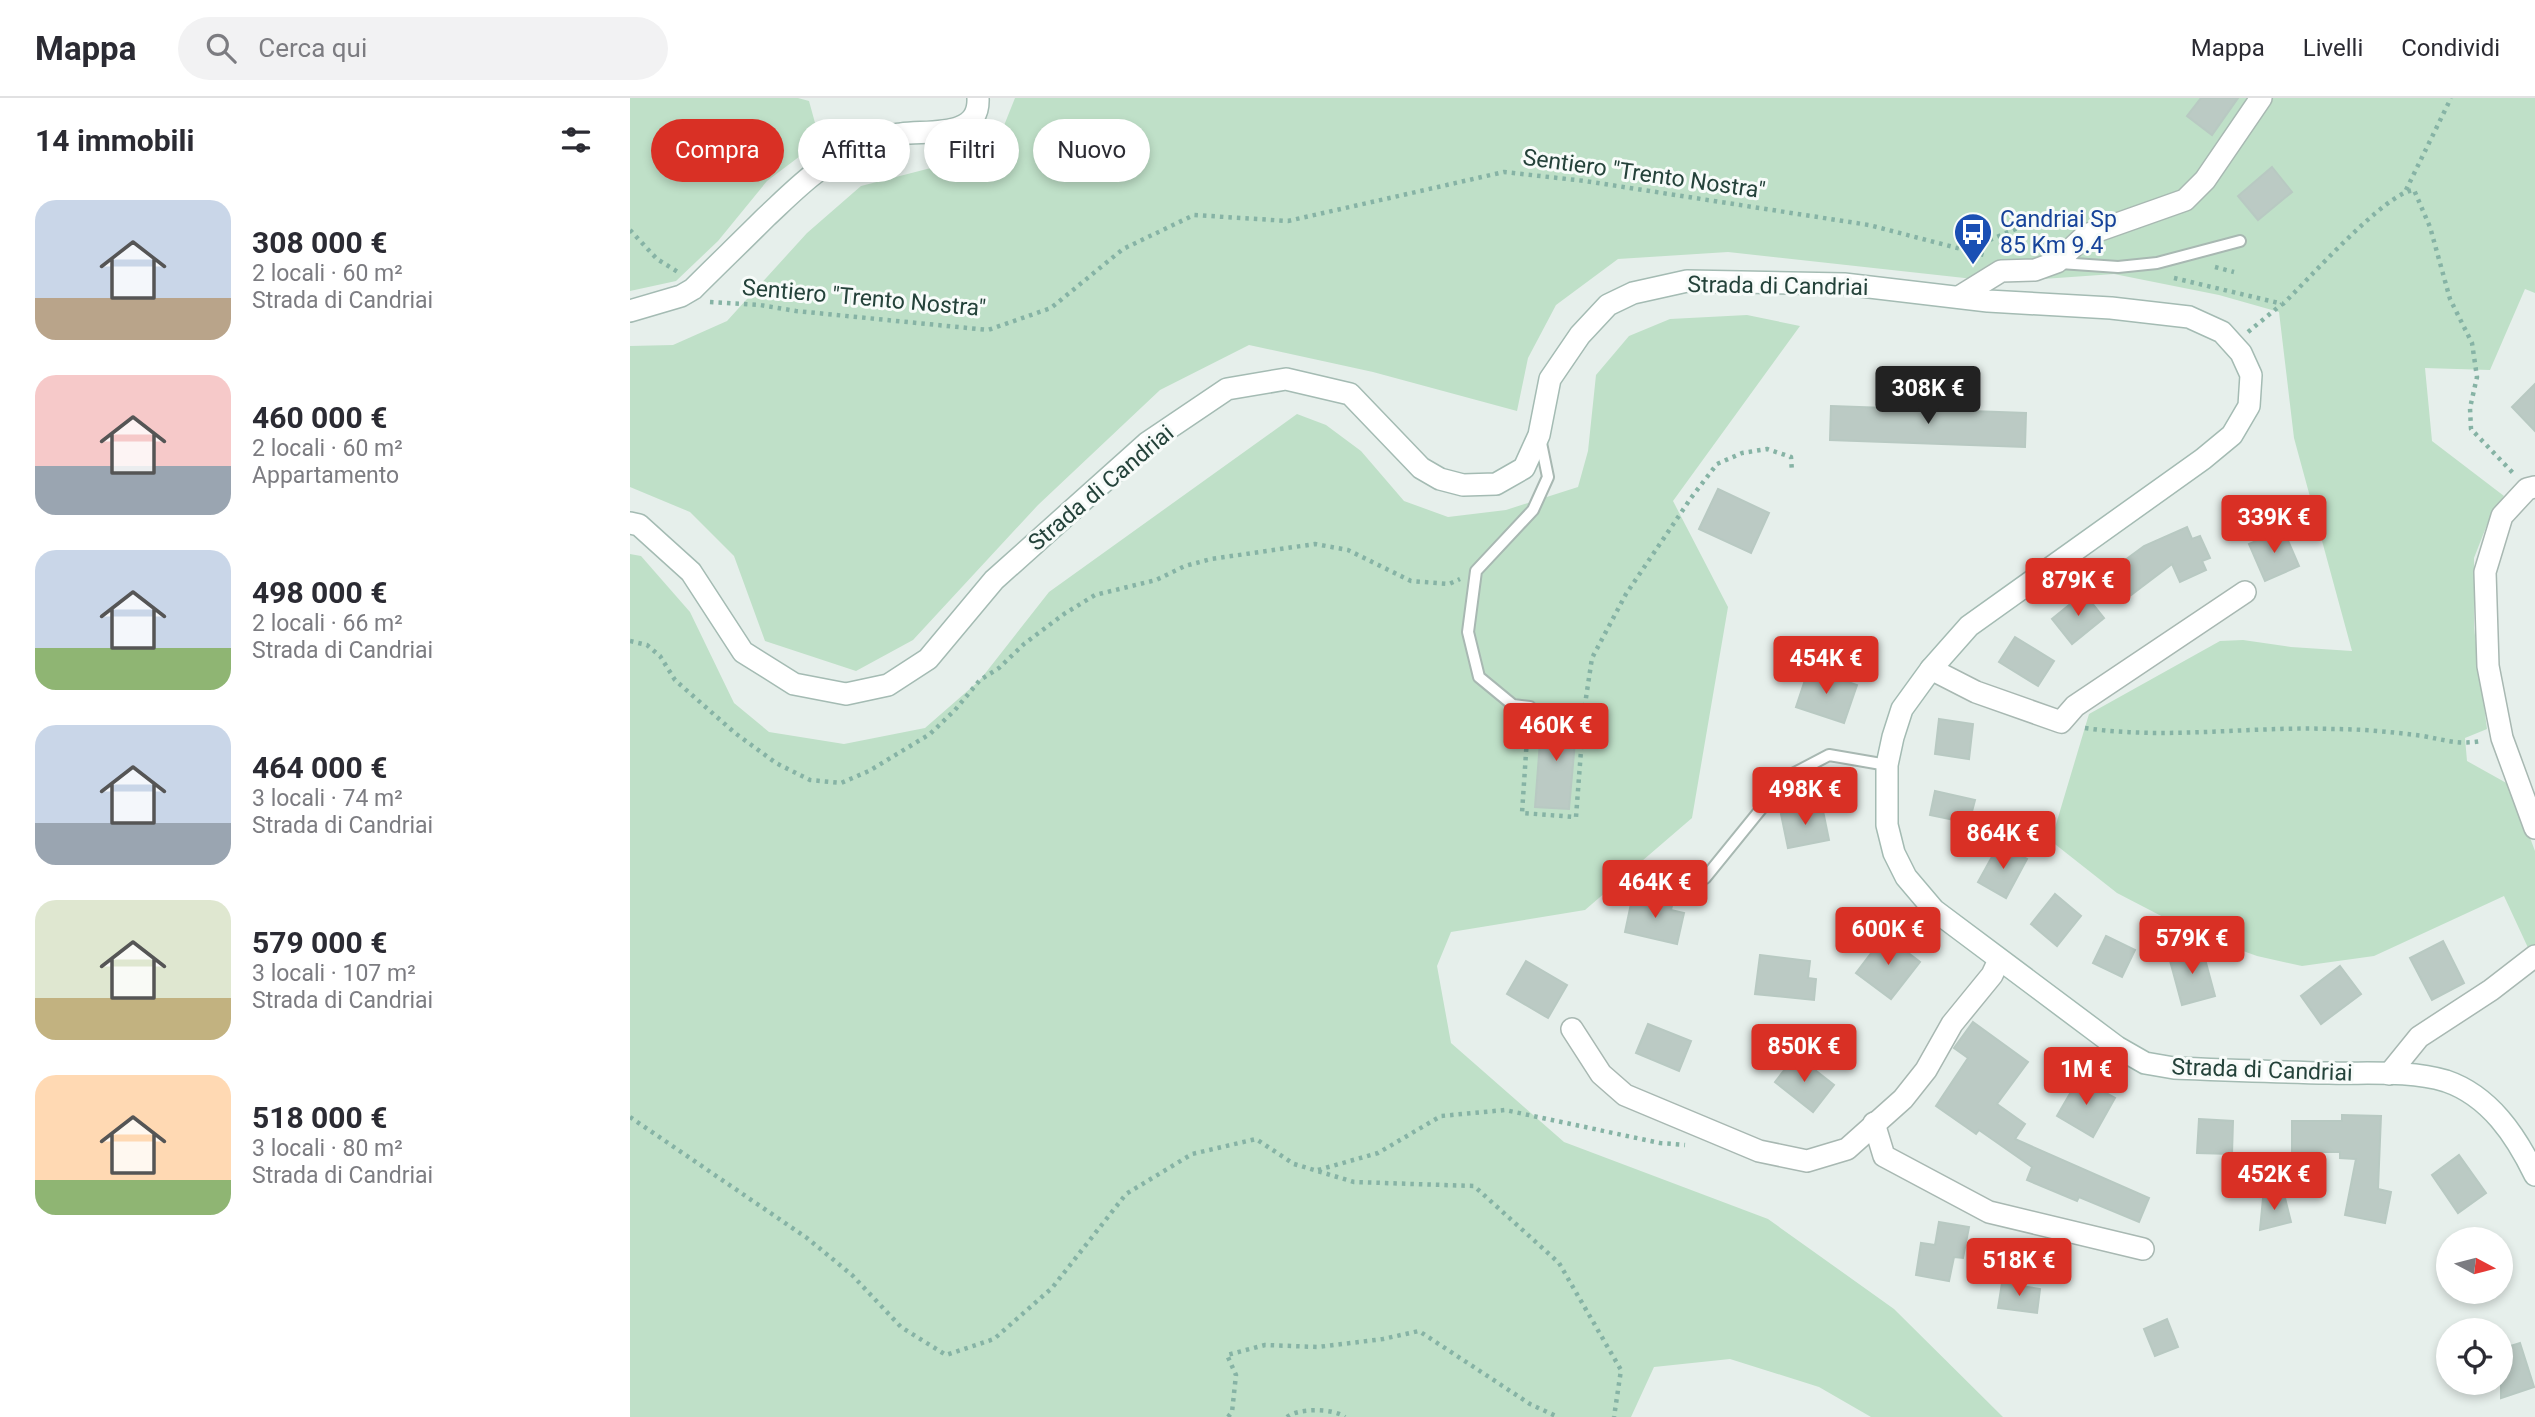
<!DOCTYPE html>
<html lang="it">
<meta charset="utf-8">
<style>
:root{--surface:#fff;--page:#f2f2f3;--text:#2b2b33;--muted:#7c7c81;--line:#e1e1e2;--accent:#d93025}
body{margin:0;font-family:Roboto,sans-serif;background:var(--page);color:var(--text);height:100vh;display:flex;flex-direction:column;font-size:26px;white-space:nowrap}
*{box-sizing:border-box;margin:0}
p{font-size:23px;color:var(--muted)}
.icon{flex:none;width:38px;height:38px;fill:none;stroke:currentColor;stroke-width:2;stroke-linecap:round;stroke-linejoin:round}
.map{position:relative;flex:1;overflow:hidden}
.side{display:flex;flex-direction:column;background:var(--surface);width:630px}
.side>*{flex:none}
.banner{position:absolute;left:21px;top:21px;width:665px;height:63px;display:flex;gap:14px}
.needle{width:46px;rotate:97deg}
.controls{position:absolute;left:1806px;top:1129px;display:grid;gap:14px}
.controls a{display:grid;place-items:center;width:77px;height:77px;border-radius:50%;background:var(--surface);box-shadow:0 4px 10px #0003;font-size:35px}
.price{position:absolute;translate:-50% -60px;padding:0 16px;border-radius:7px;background:var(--accent);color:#fff;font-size:23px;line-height:46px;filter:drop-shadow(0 2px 4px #0008)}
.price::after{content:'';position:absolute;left:50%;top:42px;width:21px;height:16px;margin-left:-10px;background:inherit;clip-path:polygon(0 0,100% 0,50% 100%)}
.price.current{background:#222;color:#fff}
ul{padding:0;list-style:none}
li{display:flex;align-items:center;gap:21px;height:175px;padding:0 35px}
li span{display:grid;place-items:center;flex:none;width:196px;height:140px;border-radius:21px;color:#555}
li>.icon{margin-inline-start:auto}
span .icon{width:84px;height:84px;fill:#fffc;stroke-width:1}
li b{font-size:30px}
h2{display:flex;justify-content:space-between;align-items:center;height:84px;padding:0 35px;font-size:30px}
.chip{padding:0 24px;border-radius:32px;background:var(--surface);box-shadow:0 4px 10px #0003;font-size:24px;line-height:63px}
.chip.current{background:var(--accent);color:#fff}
header{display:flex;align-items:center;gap:42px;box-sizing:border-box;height:98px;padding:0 35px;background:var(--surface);border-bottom:2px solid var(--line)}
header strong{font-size:33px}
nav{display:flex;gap:38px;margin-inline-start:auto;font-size:24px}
.search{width:490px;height:63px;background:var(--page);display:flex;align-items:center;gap:18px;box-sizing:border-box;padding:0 24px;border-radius:38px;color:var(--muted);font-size:26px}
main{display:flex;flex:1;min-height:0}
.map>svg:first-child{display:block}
.green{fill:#bfe0c8}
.building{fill:#bbcac4;stroke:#b8c9c2;stroke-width:2}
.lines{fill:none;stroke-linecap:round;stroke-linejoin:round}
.lane-casing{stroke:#a8b8b2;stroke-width:14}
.street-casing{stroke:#a8b8b2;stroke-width:24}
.secondary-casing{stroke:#a4bbb3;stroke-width:24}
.path{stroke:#86b3a5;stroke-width:4.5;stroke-dasharray:3.5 5;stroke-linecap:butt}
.lane{stroke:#fff;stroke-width:10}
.street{stroke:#fff;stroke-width:21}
.secondary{stroke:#fff;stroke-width:21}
.labels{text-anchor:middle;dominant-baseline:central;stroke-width:6;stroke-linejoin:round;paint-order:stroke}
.street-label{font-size:23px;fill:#24423a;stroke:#f7fbf9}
.transit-label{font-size:23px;fill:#164399;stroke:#f7fbf9;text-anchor:start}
</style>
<header>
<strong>Mappa</strong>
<div class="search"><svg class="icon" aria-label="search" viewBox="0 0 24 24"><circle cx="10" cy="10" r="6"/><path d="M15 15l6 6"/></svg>Cerca qui</div>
<nav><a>Mappa</a><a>Livelli</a><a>Condividi</a></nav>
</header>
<main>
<section class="side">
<h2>14 immobili<svg class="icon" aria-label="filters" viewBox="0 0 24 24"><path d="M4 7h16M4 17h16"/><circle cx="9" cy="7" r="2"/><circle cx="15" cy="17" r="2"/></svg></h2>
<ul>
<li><span style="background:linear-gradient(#c9d6e8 70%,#b9a48a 0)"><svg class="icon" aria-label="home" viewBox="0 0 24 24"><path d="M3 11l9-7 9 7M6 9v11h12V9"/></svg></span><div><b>308 000 €</b><p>2 locali · 60 m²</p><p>Strada di Candriai</p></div></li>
<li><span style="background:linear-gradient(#f6c9c9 65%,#9aa5b1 0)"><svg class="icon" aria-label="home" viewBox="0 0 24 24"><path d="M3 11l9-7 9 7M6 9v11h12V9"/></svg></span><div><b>460 000 €</b><p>2 locali · 60 m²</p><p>Appartamento</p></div></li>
<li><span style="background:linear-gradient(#c9d6e8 70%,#8fb573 0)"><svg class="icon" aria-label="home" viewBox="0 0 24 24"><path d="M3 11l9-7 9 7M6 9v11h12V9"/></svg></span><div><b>498 000 €</b><p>2 locali · 66 m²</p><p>Strada di Candriai</p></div></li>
<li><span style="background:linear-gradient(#c9d6e8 70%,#9aa5b1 0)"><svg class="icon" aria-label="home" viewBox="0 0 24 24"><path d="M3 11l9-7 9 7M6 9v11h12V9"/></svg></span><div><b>464 000 €</b><p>3 locali · 74 m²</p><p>Strada di Candriai</p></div></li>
<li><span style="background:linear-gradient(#dfe7d0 70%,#c2b280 0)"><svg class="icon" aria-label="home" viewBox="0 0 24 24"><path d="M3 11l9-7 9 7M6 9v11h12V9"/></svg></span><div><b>579 000 €</b><p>3 locali · 107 m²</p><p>Strada di Candriai</p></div></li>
<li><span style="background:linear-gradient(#ffd9b3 75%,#8fb573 0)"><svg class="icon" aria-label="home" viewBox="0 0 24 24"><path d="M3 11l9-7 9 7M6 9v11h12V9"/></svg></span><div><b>518 000 €</b><p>3 locali · 80 m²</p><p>Strada di Candriai</p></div></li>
</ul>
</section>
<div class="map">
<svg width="1905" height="1319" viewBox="0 0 1905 1319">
<rect width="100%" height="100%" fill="#e6efeb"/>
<g class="green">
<path d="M 0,0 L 168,0 L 179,3 L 190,43 L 137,83 L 88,143 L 46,183 L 0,193 Z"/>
<path d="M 385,0 L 1905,0 L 1905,195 L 1895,191 L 1860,272 L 1795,270 L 1802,343 L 1874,398 L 1860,419 L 1844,460 L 1844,530 L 1857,631 L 1835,640 L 1837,663 L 1880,687 L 1905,753 L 1905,849 L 1900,854 L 1874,798 L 1744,858 L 1672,868 L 1627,858 L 1566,836 L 1487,795 L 1421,743 L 1459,616 L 1590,543 L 1613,542 L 1661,549 L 1722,553 L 1664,340 L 1649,214 L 1589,197 L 1484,176 L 1371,184 L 1098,154 L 988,161 L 926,207 L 898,260 L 887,313 L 743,274 L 619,247 L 530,292 L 408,407 L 283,542 L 226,573 L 135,543 L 104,458 L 60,414 L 0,389 L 0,248 L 43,247 L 97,223 L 177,135 L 231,88 L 328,63 L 367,45 Z"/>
<path d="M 1117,217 L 1170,228 L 1043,403 L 1098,509 L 1062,720 L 955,812 L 821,834 L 807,868 L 821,945 L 934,1044 L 1138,1121 L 1264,1211 L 1373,1319 L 1241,1319 L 1189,1289 L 1100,1261 L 1024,1269 L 1001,1319 L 0,1319 L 0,456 L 11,458 L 60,514 L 104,605 L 139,634 L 214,646 L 295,630 L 350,582 L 419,494 L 667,316 L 696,327 L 731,353 L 774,403 L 818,419 L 876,412 L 948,389 L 958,353 L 966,277 L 999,238 L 1040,221 Z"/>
</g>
<g class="building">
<path d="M 1571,0 L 1608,0 L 1582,37 L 1557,18 Z"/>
<path d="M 1642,69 L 1662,94 L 1628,122 L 1608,98 Z"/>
<path d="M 1905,286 L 1905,333 L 1882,309 Z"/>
<path d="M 1201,308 L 1396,315 L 1395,349 L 1200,342 Z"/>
<path d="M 1088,391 L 1139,415 L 1121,455 L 1069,431 Z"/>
<path d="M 1557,429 L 1562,441 L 1570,438 L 1580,460 L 1572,463 L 1576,472 L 1550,484 L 1542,466 L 1501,497 L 1483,471 L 1514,448 Z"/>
<path d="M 1653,431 L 1669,468 L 1635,483 L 1619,446 Z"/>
<path d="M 1454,495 L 1474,520 L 1442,546 L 1422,521 Z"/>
<path d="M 1385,539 L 1424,563 L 1408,588 L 1369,564 Z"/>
<path d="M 1179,570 L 1227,587 L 1214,625 L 1166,609 Z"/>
<path d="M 912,618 L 947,621 L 939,711 L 905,709 Z"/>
<path d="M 1309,621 L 1343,626 L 1339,661 L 1305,656 Z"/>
<path d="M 1305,693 L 1345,702 L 1339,725 L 1300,717 Z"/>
<path d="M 1192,708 L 1199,742 L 1158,750 L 1151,716 Z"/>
<path d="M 1369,746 L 1397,761 L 1376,800 L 1348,784 Z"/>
<path d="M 1425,796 L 1451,818 L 1427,848 L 1401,826 Z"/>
<path d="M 1020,798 L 1043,803 L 1041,812 L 1054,815 L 1047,846 L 995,834 L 1002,801 L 1018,805 Z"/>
<path d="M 1255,837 L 1290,864 L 1261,901 L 1226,875 Z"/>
<path d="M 1476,838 L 1505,852 L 1492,879 L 1463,865 Z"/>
<path d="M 1813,843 L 1834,885 L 1802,902 L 1780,860 Z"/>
<path d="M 1572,850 L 1585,898 L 1552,907 L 1539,859 Z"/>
<path d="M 1130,857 L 1180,863 L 1178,880 L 1186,881 L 1184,902 L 1125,896 Z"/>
<path d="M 896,863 L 937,887 L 918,920 L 877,896 Z"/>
<path d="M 1710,868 L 1731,896 L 1691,926 L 1671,898 Z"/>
<path d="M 1343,924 L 1398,964 L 1367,1006 L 1395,1026 L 1385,1041 L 1519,1100 L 1509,1124 L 1449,1099 L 1447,1103 L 1397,1082 L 1402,1069 L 1349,1032 L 1346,1036 L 1306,1008 L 1338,960 L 1324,950 Z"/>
<path d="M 1018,926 L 1061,943 L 1049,973 L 1006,955 Z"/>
<path d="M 1166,957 L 1204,987 L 1183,1014 L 1145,984 Z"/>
<path d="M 1449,980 L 1485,1000 L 1463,1039 L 1427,1018 Z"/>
<path d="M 1712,1017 L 1751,1018 L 1748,1091 L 1761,1094 L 1755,1125 L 1715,1117 L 1726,1061 L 1710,1060 L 1710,1054 L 1662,1054 L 1662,1023 L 1712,1023 Z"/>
<path d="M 1569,1021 L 1603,1023 L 1602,1056 L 1567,1055 Z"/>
<path d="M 1829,1057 L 1856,1095 L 1828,1115 L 1802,1077 Z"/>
<path d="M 1654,1096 L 1661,1124 L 1630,1132 L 1633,1100 Z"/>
<path d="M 1309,1124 L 1339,1129 L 1333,1160 L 1324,1159 L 1319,1183 L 1286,1177 L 1291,1145 L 1305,1147 Z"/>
<path d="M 1372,1185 L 1410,1191 L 1407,1215 L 1368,1210 Z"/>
<path d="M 1537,1221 L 1548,1249 L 1525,1258 L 1514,1231 Z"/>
<path d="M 1890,1245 L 1904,1289 L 1871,1300 L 1871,1251 Z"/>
</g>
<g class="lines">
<defs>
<g id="lane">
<path d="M 1430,165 L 1488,169 L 1527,165 L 1610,143"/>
<path d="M 900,609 L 883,607 L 849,579 L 838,534 L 846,473 L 903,412 L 918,379 L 910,340"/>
<path d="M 1075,780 L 1157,679 L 1199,657 L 1257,667"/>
</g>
<g id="street">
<path d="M 1329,199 L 1371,173 L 1405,172 L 1427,164 L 1456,137 L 1555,102 L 1575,82 L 1631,0"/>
<path d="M 1905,389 L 1897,391 L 1872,418 L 1855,474 L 1858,568 L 1872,640 L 1905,730"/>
<path d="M 1301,571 L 1346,594 L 1431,624 L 1445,608 L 1615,494"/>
<path d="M 942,931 L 971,976 L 995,997 L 1129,1053 L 1177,1063 L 1217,1051 L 1273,1001 L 1296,972 L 1322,926 L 1362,877 L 1369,862"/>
<path d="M 1759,976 L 1789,939 L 1861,892 L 1905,858"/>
<path d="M 1244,1025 L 1254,1058 L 1359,1114 L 1513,1151"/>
</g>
<g id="secondary">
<path d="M 0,213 L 51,198 L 63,191 C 87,167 112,143 136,119 C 163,94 191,64 226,52 C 240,46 256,37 271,36 C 298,32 350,41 348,0"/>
<path d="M 0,425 L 9,427 L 61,474 L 113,554 L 164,586 L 216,596 L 258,587 L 298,561 L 364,482 L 517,345 L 597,291 L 656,281 L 720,296 L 791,370 L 810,381 L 833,387 L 866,386 L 894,370 L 909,337 L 920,281 L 950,237 L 978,207 L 1003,195 L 1057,183 L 1214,186 L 1358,203 L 1481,210 L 1559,219 L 1592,234 L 1611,255 L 1621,277 L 1619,308 L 1602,337 L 1573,361 L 1339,528 L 1301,571 L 1272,611 L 1263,639 L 1257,667 L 1257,727 L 1264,755 L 1276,779 L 1304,812 L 1487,949 L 1515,965 L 1544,970 C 1596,972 1647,974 1699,975 C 1736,976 1780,972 1816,983 C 1860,998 1886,1038 1905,1077"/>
</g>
</defs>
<use href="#lane" class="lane-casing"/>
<use href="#street" class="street-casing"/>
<use href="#secondary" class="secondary-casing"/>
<g class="path">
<path d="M 1776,92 L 1821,0"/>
<path d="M 0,132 L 27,161 L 48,174"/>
<path d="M 1336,152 L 1414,119 L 1435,126"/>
<path d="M 1585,169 L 1604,174"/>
<path d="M 1544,180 L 1653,206 C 1677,183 1756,94 1784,92 L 1800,129 L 1820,201 L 1842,245 L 1847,279 L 1840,310 L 1841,331 L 1883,375"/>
<path d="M 80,204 L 130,207 L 166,213 L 358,232 L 421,210 L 493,151 L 564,117 L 658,123 L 874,74 L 955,83 L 1239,127 L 1354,157"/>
<path d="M 1618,234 L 1652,206"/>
<path d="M 0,543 L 17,547 L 30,558 L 45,582 L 105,635 L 146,665 L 180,682 L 211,685 L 239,673 L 300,636 L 325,612 L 350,582 L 369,570 L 394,546 L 434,516 L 465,497 L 526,482 L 555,468 L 581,461 L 685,446 L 718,452 L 781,483 L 819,486 L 830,481"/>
<path d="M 916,610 L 954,613 L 962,560 L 996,496 L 1061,400 L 1087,366 L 1112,355 L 1137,351 L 1161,359 L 1162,374"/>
<path d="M 898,625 L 892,715 L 946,719 L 954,613"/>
<path d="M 1455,630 C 1537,642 1620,628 1702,631 C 1732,631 1763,634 1793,638 C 1815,642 1828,647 1851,643"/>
<path d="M 0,1019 L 177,1140 L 222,1177 L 271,1229 L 316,1257 L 364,1241 L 422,1190 L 496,1096 L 562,1056 L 626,1041 L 664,1066 L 724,1084 L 844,1088 L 929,1165 L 991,1272 L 984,1319"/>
<path d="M 688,1072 L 748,1055 L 811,1018 L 875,1012 L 1030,1045 L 1055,1047"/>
<path d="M 598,1319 L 602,1314 L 606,1277 L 597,1257 L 635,1247 L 688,1249 L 753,1241 L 789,1233 L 900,1306 L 928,1319"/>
<path d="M 657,1319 C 668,1310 703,1310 715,1319"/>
</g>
<use href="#lane" class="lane"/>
<use href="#street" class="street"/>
<use href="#secondary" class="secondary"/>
</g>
<defs>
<symbol id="bus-pin" viewBox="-11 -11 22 30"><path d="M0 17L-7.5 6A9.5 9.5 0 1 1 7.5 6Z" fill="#1a4fb4" stroke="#f7fbf9"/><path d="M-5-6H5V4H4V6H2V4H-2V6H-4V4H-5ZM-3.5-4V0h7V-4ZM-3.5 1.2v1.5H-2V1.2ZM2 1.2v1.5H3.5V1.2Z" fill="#fff"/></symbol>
</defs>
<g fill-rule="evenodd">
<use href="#bus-pin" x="1321" y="112" width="44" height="60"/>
</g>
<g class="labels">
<g class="street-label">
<text transform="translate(1014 76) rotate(8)">Sentiero "Trento Nostra"</text>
<text transform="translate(1148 188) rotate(1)">Strada di Candriai</text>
<text transform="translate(234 200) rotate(5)">Sentiero "Trento Nostra"</text>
<text transform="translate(471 390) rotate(-40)">Strada di Candriai</text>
<text transform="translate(1632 972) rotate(2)">Strada di Candriai</text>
</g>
<g class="transit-label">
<text x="1370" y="121">Candriai Sp<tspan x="1370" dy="26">85 Km 9.4</tspan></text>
</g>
</g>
</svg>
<div class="controls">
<a><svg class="needle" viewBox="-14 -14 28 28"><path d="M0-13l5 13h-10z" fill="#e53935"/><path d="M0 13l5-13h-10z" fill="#7c7c81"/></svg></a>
<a><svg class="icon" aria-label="locate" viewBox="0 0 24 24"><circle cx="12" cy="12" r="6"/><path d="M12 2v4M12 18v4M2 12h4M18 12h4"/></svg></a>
</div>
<b class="price current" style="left:1298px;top:328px">308K €</b>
<b class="price" style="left:1644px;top:457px">339K €</b>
<b class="price" style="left:1448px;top:520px">879K €</b>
<b class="price" style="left:1196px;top:598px">454K €</b>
<b class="price" style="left:926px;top:665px">460K €</b>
<b class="price" style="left:1175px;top:729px">498K €</b>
<b class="price" style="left:1373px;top:773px">864K €</b>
<b class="price" style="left:1025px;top:822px">464K €</b>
<b class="price" style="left:1258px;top:869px">600K €</b>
<b class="price" style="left:1562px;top:878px">579K €</b>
<b class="price" style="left:1174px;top:986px">850K €</b>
<b class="price" style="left:1456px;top:1009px">1M €</b>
<b class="price" style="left:1644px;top:1114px">452K €</b>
<b class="price" style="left:1389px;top:1200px">518K €</b>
<div class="banner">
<a class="chip current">Compra</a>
<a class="chip">Affitta</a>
<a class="chip">Filtri</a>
<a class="chip">Nuovo</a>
</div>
</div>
</main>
